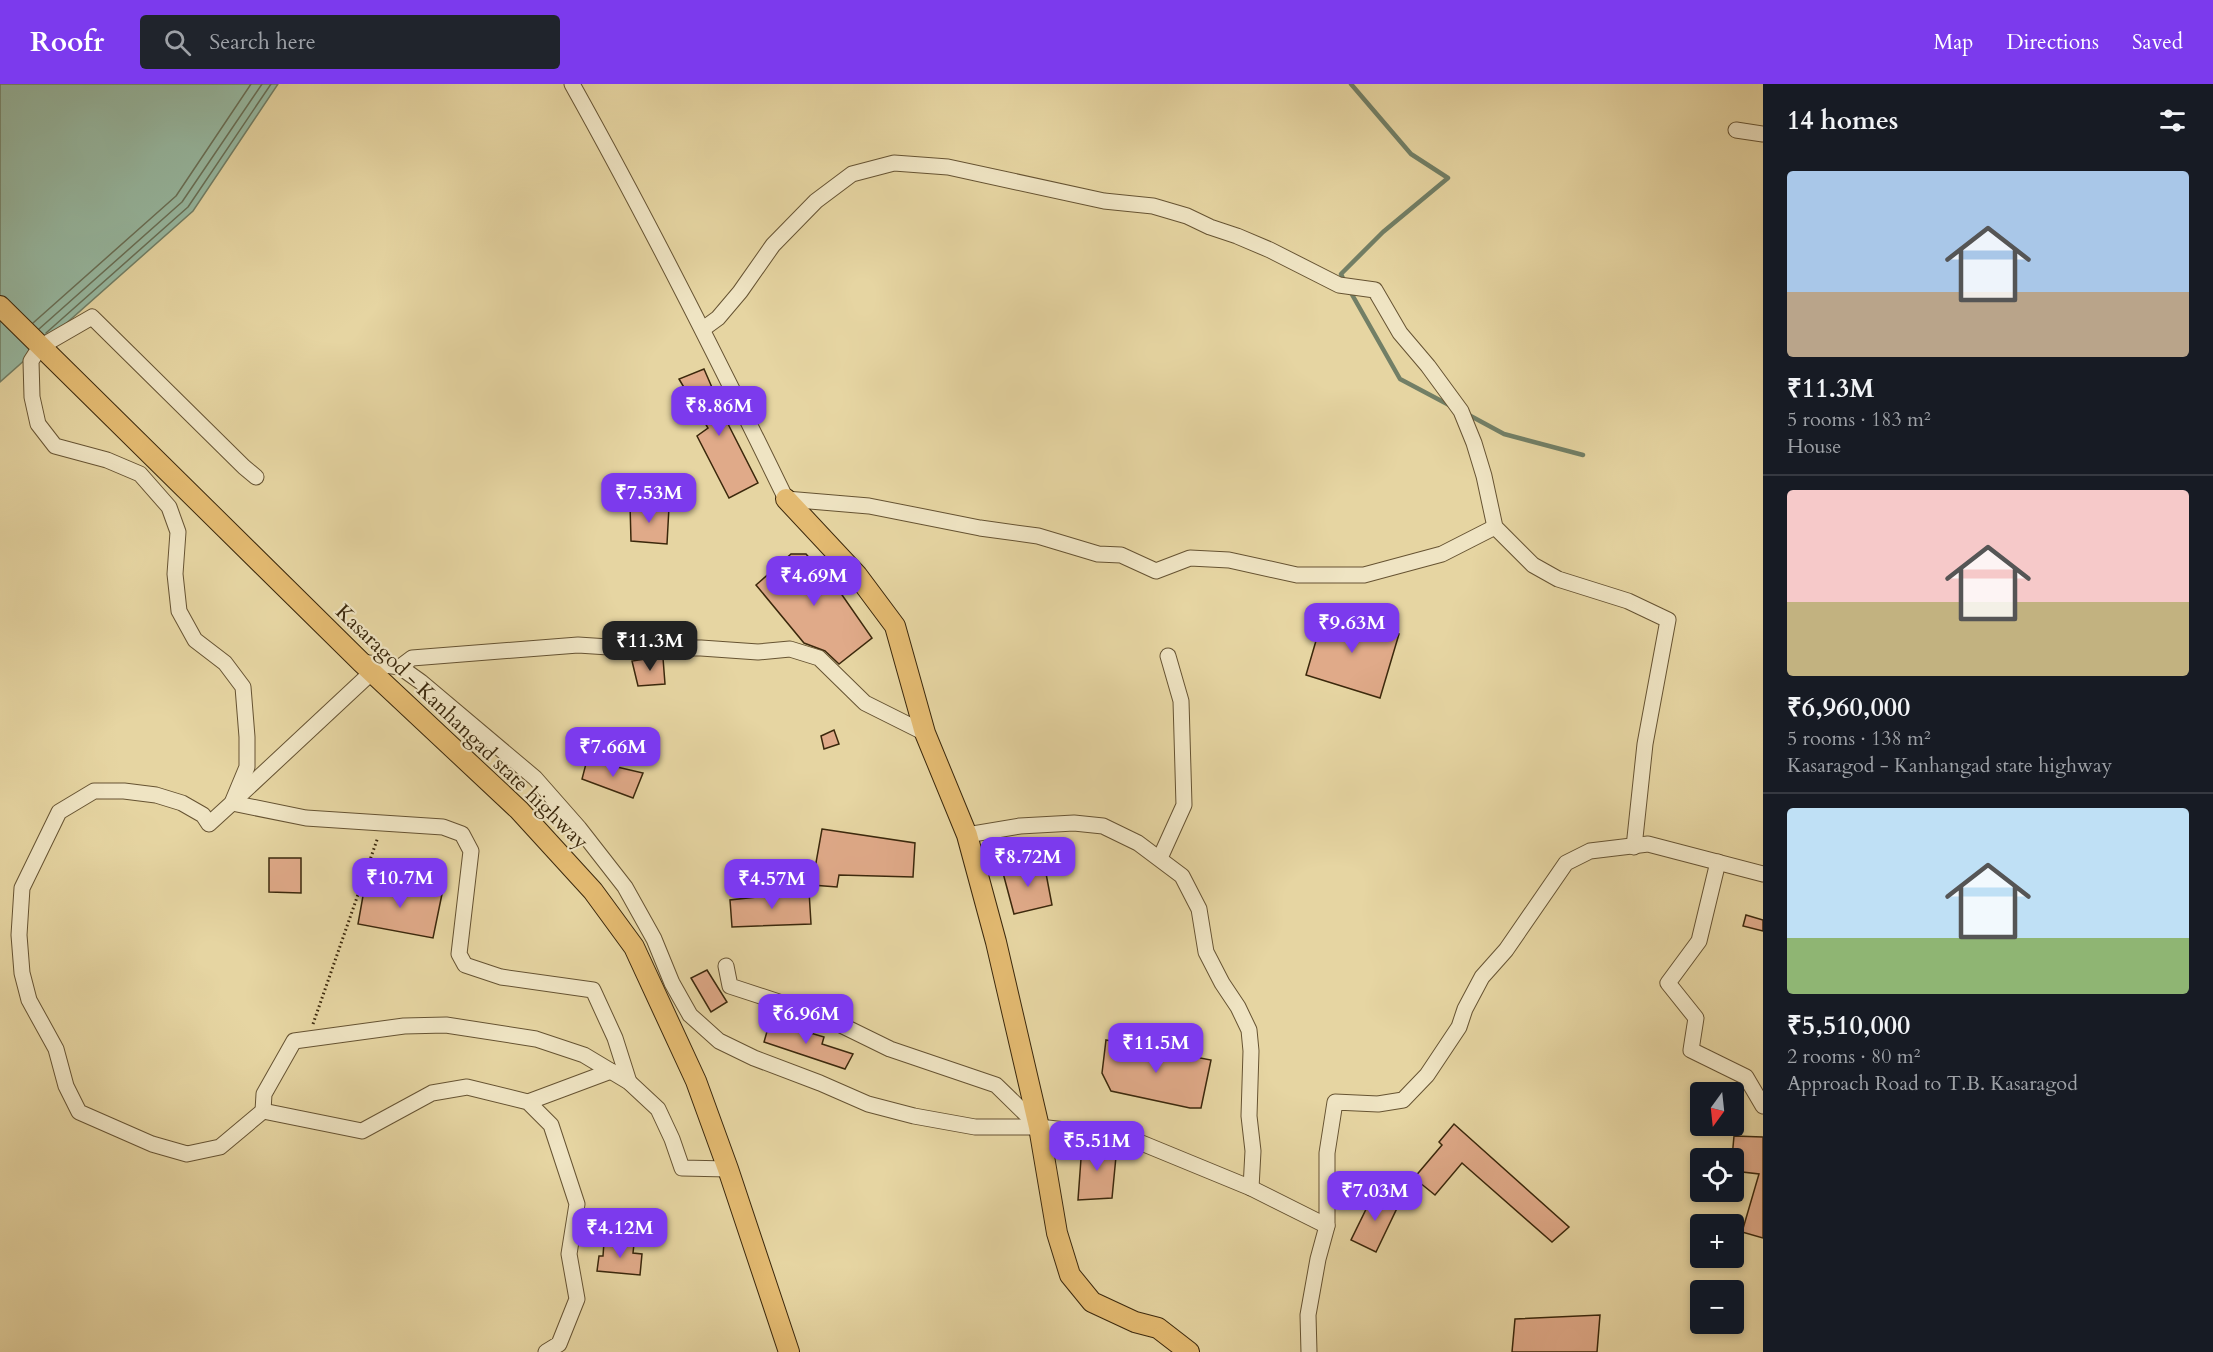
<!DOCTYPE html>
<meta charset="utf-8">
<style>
:root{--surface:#171b24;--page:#20242c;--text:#f1f3f6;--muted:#9ea1a6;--line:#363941;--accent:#7c3aed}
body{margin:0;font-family:Cardo,serif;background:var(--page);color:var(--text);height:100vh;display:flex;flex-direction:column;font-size:22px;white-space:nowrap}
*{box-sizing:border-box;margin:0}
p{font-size:20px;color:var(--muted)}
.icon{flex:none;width:33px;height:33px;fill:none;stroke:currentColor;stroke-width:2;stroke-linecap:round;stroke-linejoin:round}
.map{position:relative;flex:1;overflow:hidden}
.side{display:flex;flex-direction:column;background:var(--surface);width:450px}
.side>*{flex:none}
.needle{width:39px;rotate:195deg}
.controls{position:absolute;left:1690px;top:998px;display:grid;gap:12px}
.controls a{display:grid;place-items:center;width:54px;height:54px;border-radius:6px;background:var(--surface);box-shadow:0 3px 9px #0003;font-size:30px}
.price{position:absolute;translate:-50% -51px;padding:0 14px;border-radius:12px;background:var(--accent);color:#fff;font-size:20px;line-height:39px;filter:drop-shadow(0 2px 3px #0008)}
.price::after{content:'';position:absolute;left:50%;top:36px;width:18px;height:14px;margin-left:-9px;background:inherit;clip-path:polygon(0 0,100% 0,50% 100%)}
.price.selected{background:#222;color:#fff}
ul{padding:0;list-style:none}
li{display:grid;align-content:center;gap:12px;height:318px;padding:0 24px}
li+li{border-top:2px solid var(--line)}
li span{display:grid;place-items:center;height:186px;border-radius:6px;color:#555}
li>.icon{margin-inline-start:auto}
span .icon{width:108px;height:108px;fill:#fffc;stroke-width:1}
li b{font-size:26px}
h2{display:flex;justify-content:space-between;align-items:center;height:72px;padding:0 24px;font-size:26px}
header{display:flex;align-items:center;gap:36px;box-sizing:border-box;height:84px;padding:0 30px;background:var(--accent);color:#fff}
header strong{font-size:28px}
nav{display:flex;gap:33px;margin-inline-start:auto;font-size:21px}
.search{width:420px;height:54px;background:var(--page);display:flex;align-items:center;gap:15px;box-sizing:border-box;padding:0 21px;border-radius:6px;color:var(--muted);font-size:22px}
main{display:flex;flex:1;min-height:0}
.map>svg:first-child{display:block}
.water{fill:#97b9a2;stroke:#727f66;stroke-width:1.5}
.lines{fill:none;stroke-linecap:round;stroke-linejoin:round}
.shore{stroke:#697057;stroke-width:1.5}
.stream{stroke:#727f66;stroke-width:4.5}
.building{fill:#e0aa89;stroke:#3b280c;stroke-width:1.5}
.minor-casing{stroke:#665332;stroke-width:17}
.major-casing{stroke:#3b280c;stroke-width:22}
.path{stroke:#3b280c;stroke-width:3;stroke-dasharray:1.5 3;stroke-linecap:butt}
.minor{stroke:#efe4c3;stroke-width:15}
.major{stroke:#e3ba71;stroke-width:20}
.labels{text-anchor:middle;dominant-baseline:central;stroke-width:4.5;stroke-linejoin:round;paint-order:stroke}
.street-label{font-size:21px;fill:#3b280c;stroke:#efe4c3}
</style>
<header>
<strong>Roofr</strong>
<div class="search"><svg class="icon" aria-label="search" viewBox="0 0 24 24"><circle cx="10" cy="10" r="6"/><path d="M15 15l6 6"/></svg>Search here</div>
<nav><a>Map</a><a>Directions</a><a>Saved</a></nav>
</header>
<main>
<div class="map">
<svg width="1763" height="1268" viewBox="0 0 1763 1268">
<rect width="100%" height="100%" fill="#e6d5a2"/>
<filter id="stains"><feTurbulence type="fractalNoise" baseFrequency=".00333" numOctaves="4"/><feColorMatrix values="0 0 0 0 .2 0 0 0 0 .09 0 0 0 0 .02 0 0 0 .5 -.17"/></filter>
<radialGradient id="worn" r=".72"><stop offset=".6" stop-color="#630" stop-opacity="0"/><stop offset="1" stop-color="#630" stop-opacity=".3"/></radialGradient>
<path class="water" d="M 0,0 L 278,0 L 193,127 L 0,298 Z"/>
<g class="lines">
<g class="shore">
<path d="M 33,239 L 176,112 L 251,0"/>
<path d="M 39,245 L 182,118 L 262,0"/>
<path d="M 46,249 L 188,123 L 271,0"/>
</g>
<g class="stream">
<path d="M 1344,197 L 1341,190 L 1383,148 L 1448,94 L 1411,70 L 1351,0"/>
<path d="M 1350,207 L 1400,295 L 1449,321"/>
<path d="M 1467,330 L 1504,350 L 1583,371"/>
</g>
</g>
<g class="building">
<path d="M 704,285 L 727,338 L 758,399 L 729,414 L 697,352 L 708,344 L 679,295 Z"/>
<path d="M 630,420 L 669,423 L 667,460 L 631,457 Z"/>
<path d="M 791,470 L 806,470 L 840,508 L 872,554 L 839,580 L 825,567 L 804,559 L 756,501 Z"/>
<path d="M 1325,526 L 1399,550 L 1380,614 L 1306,591 Z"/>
<path d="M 652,574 L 663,574 L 665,600 L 638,602 L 632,577 Z"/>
<path d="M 834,646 L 839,660 L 824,665 L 821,652 Z"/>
<path d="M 587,676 L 643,689 L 633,714 L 582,695 Z"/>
<path d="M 822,745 L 915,759 L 913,793 L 839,791 L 837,803 L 812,801 Z"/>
<path d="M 269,774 L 301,774 L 301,809 L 269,808 Z"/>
<path d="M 1044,779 L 1052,821 L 1014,830 L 1003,789 Z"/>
<path d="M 366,795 L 442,810 L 433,854 L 358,840 Z"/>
<path d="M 809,807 L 811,840 L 732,843 L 730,816 Z"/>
<path d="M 1746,831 L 1763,836 L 1763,847 L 1743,842 Z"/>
<path d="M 707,886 L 727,918 L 711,928 L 691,894 Z"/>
<path d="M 770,937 L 824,953 L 822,960 L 853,970 L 845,985 L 764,958 Z"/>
<path d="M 1106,956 L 1211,976 L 1201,1024 L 1190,1024 L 1111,1007 L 1102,989 Z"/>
<path d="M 1454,1040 L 1569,1143 L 1552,1158 L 1462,1079 L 1435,1111 L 1414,1094 L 1442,1061 L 1439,1058 Z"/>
<path d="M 1734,1052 L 1763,1053 L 1763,1154 L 1742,1148 L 1759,1090 L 1734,1087 L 1734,1074 L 1732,1074 Z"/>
<path d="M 1082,1061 L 1117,1062 L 1112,1114 L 1078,1116 Z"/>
<path d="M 1375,1107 L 1399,1120 L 1376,1168 L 1351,1156 Z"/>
<path d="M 604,1158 L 634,1160 L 633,1169 L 642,1170 L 640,1191 L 597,1187 L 599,1172 L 603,1172 Z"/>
<path d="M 1600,1231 L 1597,1268 L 1512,1268 L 1515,1235 Z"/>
</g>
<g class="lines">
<defs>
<g id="minor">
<path d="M 572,0 C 648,136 718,275 786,415 L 869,422 L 980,444 L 1038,452 L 1098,470 L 1121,471 L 1156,487 L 1190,474 L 1229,476 L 1297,491 L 1364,491 L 1442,470 L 1495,443"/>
<path d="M 1736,46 L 1763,50"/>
<path d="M 703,245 L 718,234 L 740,208 L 773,161 L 816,117 L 852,90 L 894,79 L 948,83 L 1104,117 L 1153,122 L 1187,132 L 1210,143 L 1237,152 L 1270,166 L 1339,201 L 1375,206 L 1400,249 L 1428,282 L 1461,327 L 1474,359 L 1484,392 L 1495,443 L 1533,481 L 1558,495 L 1628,517 L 1668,536 L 1645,660 L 1634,763"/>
<path d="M 256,393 L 244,383 L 92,233 L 40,263 L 31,277 L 32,313 L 38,340 L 55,362 L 107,376 L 140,390 L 169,423 L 178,448 L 175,490 L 179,527 L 195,556 L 225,579 L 243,603 L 247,653 L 247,683 L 232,719 L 209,740 L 203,731 L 182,719 L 156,711 L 124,707 L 94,707 L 59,728 L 22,804 L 19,851 L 22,889 L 29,916 L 56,965 L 66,1002 L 79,1028 L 152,1060 L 187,1070 L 220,1063 L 263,1027 L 362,1047 L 432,1009 L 467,1003 L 528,1018 L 551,1041 L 577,1120 L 569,1170 L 577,1215 L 559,1260 L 546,1268"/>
<path d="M 361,578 L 400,583 L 421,598 L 535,694 L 579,744 L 625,803 L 654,855 L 672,899 L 690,931 L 719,957 L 754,974 L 820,999 L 868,1020 L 914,1032 L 975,1043 L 1039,1043 L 1127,1053 L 1251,1104 L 1327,1142 L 1318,1175 L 1308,1231 L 1309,1268"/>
<path d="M 400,583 L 412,574 L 578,561 L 624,564 L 701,564 L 758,568 L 790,565 L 819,574 L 865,619 L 925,649"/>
<path d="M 238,713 L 372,588"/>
<path d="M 232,719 L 306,734 L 443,743 L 462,750 L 471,767 L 459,870 L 465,881 L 501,893 L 593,906 L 615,954 L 629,998"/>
<path d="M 967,751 L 1020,742 L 1074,739 L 1103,742 L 1138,759 L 1182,792 L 1199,825 L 1206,868 L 1222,899 L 1238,923 L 1249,946 L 1251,967 L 1249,1032 L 1253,1067 L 1251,1104"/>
<path d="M 1160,774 L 1184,721 L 1181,617 L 1168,572"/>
<path d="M 1718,778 L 1699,857 L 1668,899 L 1696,934 L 1691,966 L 1746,993 L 1763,1022"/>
<path d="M 726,882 L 730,902 L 794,923 L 841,941 L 890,965 L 996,1001 L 1039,1043"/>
<path d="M 528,1018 L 611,987"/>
<path d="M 263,1027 L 264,1010 L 294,957 L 404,942 L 446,941 L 536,955 L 584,971 L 629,998 L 658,1025 L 672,1055 L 682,1084 L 728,1085"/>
<path d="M 1327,1142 L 1327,1069 L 1335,1018 L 1378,1020 L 1403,1016 L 1427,991 L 1459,943 L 1465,925 L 1482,893 L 1506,866 L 1566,779 L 1590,767 L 1648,760 L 1763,790"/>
</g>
<g id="major">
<path d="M 0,222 L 361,578 L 519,726 L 593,807 L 634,863 L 696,997 L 728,1085 L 789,1268"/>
<path d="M 786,415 L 857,491 L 895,542 L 925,649 L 967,751 L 996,858 L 1039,1043 L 1057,1149 L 1070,1191 L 1092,1218 L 1135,1238 L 1158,1244 L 1189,1268"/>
</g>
</defs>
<use href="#minor" class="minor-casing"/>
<use href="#major" class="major-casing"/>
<path class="path" d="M 313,940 L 378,753"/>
<use href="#minor" class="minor"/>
<use href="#major" class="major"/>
</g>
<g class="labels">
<g class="street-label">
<text transform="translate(462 643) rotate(44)">Kasaragod - Kanhangad state highway</text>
</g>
</g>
<rect width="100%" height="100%" filter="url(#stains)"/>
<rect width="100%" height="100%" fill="url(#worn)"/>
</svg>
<div class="controls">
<a><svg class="needle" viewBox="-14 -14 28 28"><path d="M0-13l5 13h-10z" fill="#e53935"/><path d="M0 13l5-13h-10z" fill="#9ea1a6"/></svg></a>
<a><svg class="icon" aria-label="locate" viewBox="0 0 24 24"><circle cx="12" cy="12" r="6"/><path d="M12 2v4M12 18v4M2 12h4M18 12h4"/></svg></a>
<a>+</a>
<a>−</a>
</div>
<b class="price" style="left:719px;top:353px">₹8.86M</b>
<b class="price" style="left:649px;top:440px">₹7.53M</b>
<b class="price" style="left:814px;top:523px">₹4.69M</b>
<b class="price" style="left:1352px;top:570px">₹9.63M</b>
<b class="price selected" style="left:650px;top:588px">₹11.3M</b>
<b class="price" style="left:613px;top:694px">₹7.66M</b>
<b class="price" style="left:1028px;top:804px">₹8.72M</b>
<b class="price" style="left:400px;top:825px">₹10.7M</b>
<b class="price" style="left:772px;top:826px">₹4.57M</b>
<b class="price" style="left:806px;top:961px">₹6.96M</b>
<b class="price" style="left:1156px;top:990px">₹11.5M</b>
<b class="price" style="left:1097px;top:1088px">₹5.51M</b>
<b class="price" style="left:1375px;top:1138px">₹7.03M</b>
<b class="price" style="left:620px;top:1175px">₹4.12M</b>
</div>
<section class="side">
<h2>14 homes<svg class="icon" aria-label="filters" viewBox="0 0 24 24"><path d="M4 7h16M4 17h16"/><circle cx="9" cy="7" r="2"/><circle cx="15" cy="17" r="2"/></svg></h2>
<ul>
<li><span style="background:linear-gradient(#a9c7e8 65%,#b9a48a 0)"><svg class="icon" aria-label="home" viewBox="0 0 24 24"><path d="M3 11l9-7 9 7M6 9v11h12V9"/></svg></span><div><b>₹11.3M</b><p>5 rooms · 183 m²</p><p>House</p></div></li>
<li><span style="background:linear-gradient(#f6c9c9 60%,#c2b280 0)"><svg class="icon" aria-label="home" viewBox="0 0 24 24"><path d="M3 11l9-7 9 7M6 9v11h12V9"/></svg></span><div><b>₹6,960,000</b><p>5 rooms · 138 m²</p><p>Kasaragod - Kanhangad state highway</p></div></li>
<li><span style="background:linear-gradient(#bfe0f5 70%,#8fb573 0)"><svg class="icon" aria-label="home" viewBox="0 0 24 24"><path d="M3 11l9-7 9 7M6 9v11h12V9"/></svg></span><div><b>₹5,510,000</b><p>2 rooms · 80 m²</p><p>Approach Road to T.B. Kasaragod</p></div></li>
</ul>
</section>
</main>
